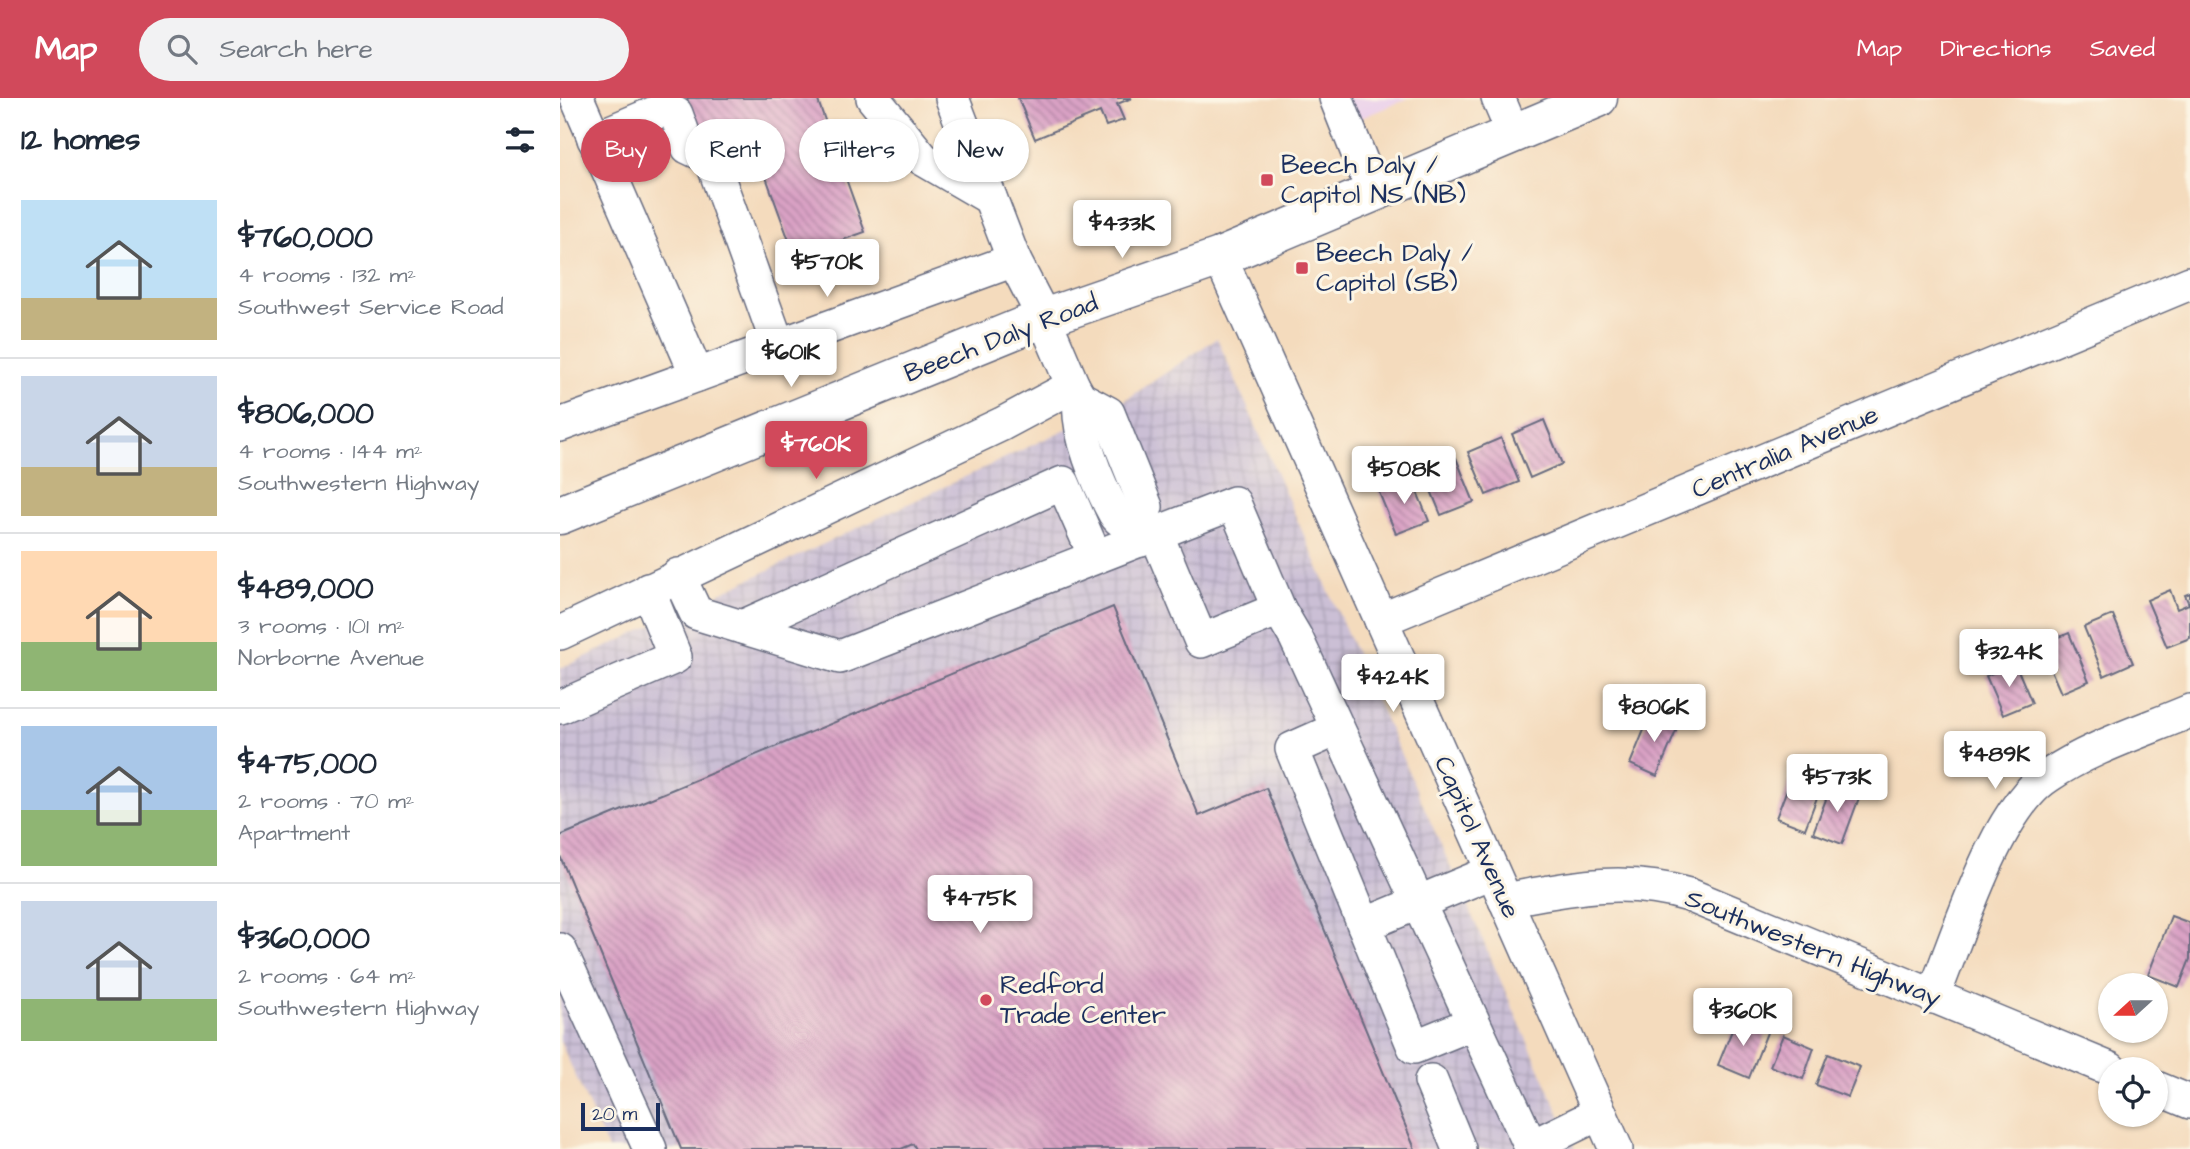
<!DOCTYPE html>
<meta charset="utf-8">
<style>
:root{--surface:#fff;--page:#f2f2f3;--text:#1f2937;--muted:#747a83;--line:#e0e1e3;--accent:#d1495b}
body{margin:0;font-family:"Architects Daughter",sans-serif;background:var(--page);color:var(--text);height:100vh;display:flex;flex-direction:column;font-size:26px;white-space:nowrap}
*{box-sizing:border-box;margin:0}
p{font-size:23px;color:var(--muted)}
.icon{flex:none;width:38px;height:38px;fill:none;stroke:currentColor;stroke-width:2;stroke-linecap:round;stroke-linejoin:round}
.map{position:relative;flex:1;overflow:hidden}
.sheet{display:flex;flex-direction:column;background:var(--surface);width:560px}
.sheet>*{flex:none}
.top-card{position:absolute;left:21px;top:21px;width:665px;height:63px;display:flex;gap:14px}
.needle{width:46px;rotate:249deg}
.tools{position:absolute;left:1538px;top:875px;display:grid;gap:14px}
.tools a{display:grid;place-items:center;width:70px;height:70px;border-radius:50%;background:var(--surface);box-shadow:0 2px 5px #0004;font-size:35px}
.scale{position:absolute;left:21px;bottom:18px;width:79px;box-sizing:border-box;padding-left:7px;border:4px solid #1b2f5e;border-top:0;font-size:19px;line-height:24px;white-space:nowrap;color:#1b2f5e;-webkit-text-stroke:5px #fcf5e5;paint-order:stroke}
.price{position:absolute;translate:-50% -60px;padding:0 16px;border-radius:7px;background:#fff;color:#222;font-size:23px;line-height:46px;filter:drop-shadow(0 2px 4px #0008)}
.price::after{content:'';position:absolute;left:50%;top:42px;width:21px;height:16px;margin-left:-10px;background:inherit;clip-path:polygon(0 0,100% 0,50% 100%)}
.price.on{background:var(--accent);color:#fff}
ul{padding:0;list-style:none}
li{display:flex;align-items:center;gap:21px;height:175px;padding:0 21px}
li+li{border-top:2px solid var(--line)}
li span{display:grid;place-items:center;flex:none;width:196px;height:140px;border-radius:0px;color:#555}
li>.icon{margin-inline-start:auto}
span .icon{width:84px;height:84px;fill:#fffc;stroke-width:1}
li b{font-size:30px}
h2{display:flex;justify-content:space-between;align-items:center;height:84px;padding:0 21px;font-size:30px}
.tag{padding:0 24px;border-radius:32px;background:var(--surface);box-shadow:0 2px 5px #0004;font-size:24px;line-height:63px}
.tag.on{background:var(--accent);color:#fff}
header{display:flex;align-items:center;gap:42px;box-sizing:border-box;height:98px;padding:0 35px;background:var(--accent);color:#fff}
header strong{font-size:33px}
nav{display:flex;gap:38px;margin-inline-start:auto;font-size:24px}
.search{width:490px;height:63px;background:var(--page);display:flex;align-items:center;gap:18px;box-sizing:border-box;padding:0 24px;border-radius:38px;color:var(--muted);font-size:26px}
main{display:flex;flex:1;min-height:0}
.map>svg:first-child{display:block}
.built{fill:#ebd1eb}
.industrial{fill:url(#industrial-grid)}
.building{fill:url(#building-back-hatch)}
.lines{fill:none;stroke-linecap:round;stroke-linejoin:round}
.minor-casing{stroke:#676b7f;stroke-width:36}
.major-casing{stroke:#676b7f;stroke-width:41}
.minor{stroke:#fff;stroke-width:33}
.major{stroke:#fff;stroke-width:38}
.poi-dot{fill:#d1495b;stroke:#fcf5e5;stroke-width:2.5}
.labels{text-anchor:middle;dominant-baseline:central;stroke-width:6;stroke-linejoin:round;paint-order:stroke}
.poi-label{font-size:26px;fill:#1b2f5e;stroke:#fcf5e5;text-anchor:start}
.street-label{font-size:26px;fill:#1b2f5e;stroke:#fcf5e5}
</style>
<header>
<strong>Map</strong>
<div class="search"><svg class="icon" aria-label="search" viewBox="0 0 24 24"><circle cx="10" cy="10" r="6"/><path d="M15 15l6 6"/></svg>Search here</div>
<nav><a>Map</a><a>Directions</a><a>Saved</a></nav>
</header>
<main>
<section class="sheet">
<h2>12 homes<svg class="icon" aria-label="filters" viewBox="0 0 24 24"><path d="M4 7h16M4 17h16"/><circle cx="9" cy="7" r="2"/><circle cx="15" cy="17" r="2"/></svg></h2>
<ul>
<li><span style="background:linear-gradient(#bfe0f5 70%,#c2b280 0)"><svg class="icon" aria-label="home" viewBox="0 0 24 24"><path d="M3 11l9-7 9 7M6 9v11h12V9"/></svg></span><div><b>$760,000</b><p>4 rooms · 132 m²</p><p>Southwest Service Road</p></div></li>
<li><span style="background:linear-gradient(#c9d6e8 65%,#c2b280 0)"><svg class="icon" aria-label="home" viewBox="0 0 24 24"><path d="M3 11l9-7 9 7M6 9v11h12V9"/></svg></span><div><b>$806,000</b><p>4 rooms · 144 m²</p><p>Southwestern Highway</p></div></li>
<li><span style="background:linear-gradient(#ffd9b3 65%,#8fb573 0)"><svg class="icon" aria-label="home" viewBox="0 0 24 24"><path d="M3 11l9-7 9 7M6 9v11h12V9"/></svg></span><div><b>$489,000</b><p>3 rooms · 101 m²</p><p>Norborne Avenue</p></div></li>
<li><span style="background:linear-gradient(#a9c7e8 60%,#8fb573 0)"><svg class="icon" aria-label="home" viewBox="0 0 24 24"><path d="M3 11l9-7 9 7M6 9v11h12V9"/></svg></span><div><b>$475,000</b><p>2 rooms · 70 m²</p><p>Apartment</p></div></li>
<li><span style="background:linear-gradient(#c9d6e8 70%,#8fb573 0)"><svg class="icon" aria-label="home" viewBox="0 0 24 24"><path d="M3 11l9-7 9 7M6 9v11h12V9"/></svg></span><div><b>$360,000</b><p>2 rooms · 64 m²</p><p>Southwestern Highway</p></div></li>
</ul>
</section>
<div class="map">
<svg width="1630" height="1051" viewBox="0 0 1630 1051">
<defs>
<pattern id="industrial-grid" width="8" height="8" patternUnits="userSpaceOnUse" patternTransform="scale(1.75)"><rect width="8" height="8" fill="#cbbfd5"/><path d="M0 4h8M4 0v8" fill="none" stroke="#aea4b9"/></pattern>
<pattern id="building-back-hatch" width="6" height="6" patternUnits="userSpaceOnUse" patternTransform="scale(1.75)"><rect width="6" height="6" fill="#daa2c5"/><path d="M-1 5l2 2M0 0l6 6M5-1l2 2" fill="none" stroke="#b084a3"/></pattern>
</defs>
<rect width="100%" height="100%" fill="#fcf5e5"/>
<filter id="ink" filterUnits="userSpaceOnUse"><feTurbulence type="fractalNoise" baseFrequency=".0143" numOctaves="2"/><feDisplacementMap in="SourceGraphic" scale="14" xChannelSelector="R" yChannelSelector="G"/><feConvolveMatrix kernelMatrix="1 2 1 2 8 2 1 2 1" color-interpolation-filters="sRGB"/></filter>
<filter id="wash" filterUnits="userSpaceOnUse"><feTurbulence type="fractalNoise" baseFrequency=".00686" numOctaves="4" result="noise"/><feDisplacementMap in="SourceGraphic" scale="28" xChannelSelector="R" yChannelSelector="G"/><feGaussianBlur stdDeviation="1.57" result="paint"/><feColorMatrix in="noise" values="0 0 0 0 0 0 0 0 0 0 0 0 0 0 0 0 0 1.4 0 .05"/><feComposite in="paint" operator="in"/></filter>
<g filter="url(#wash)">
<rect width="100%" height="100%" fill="#f4dbbd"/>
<path class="built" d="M 764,0 L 849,0 L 777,30 Z"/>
<path class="industrial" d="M 657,240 L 1015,1051 L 48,1051 L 0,943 L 0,571 L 561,305 Z"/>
<g id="blocks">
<g class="building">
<path d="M 127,0 L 257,0 L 305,134 L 235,159 L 186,24 L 141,40 Z"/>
<path d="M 458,0 L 572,0 L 557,6 L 564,22 L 546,28 L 540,14 L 475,41 Z"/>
<path d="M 984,322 L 1002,366 L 970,380 L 952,336 Z"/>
<path d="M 941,340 L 959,384 L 926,397 L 908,354 Z"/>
<path d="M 896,360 L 914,404 L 881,417 L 863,373 Z"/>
<path d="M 851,379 L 869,423 L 836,436 L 818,392 Z"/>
<path d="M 1610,492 L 1617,511 L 1629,506 L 1625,497 L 1630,495 L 1630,540 L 1607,549 L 1587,502 Z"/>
<path d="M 553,509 L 639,718 L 706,690 L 855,1051 L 356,1051 L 353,1046 L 341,1051 L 121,1051 L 0,758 L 0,738 Z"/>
<path d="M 1553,517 L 1573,565 L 1544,578 L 1524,529 Z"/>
<path d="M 1509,535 L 1529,583 L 1501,595 L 1480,547 Z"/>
<path d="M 1455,565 L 1472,605 L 1443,617 L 1426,578 Z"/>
<path d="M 1091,615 L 1119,626 L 1097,678 L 1070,666 Z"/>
<path d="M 1235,670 L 1264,681 L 1245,731 L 1216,720 Z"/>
<path d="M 1272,686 L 1300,697 L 1282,746 L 1253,735 Z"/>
<path d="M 1611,818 L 1630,825 L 1630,861 L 1619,889 L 1588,877 Z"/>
<path d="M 1177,920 L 1208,932 L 1189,980 L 1158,967 Z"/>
<path d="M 1223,937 L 1254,950 L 1243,981 L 1210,968 Z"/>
<path d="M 1268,956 L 1300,969 L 1288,999 L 1256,987 Z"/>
</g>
</g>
</g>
<g filter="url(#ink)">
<use href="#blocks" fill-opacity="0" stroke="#676b7f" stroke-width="2"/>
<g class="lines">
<defs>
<g id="minor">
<path d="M 17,0 L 137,277"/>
<path d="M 313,0 L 363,61 L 430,100"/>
<path d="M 392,0 L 454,162"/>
<path d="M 776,0 L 813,93"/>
<path d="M 938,0 L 953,35"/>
<path d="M 34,41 L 104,11 L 116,16 L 128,49 L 151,60 L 218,247"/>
<path d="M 660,159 L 1056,1051"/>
<path d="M 513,288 L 520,300 L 548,315 L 586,409 L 576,430"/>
<path d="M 520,300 C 516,335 538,385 555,416 C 562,428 574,425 581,442"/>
<path d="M 0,327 L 454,162 L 484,220 L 513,288 L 442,326 L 0,535"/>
<path d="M 597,438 L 641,543 L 719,511"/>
<path d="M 118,477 L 136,515 L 280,559 L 674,405 L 719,511 L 736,540 L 972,1051"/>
<path d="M 821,522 L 1630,185"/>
<path d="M 182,529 L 503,385 L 535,458"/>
<path d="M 0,609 L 115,559 L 88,492"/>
<path d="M 777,631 L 732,651 L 804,827"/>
<path d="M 945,802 C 1010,790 1064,778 1129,797 L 1550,971"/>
<path d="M 0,852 L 90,1051"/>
<path d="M 1373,899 C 1398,839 1435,712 1488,678 C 1531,649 1583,633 1630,613"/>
<path d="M 913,925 L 854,949 L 804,827 L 932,774"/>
<path d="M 871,983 L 899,1051"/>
<path d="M 1596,990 L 1630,1004"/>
<path d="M 971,1049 L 1040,1015"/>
</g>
<path id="major" d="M 0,417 L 484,220 L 660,159 L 1038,0"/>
</defs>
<use href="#minor" class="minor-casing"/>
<use href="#major" class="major-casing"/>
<use href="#minor" class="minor"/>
<use href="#major" class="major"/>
</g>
</g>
<g class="poi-dot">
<rect x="700" y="75" width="14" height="14" rx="3.5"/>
<rect x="735" y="163" width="14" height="14" rx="3.5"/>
<circle cx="426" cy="902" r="7"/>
</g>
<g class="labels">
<g class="poi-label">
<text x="721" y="67">Beech Daly /<tspan x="721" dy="30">Capitol NS (NB)</tspan></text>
<text x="756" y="155">Beech Daly /<tspan x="756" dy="30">Capitol (SB)</tspan></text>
<text x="440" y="887">Redford<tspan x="440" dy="30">Trade Center</tspan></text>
</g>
<g class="street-label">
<text transform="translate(441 240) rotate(-21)">Beech Daly Road</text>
<text transform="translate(1225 354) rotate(-23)">Centralia Avenue</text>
<text transform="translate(917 739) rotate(66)">Capitol Avenue</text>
<text transform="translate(1253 850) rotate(22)">Southwestern Highway</text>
</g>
</g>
</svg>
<div class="tools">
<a><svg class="needle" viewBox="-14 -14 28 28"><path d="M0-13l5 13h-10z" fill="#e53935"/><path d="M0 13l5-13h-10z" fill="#747a83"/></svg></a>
<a><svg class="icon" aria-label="locate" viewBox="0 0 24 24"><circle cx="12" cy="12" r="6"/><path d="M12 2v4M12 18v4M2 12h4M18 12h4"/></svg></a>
</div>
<div class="scale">20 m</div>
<b class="price" style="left:562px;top:162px">$433K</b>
<b class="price" style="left:267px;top:201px">$570K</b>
<b class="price" style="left:231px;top:291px">$601K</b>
<b class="price on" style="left:256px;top:383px">$760K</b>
<b class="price" style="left:844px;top:408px">$508K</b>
<b class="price" style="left:1449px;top:591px">$324K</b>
<b class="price" style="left:833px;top:616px">$424K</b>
<b class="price" style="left:1094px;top:646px">$806K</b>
<b class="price" style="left:1435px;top:693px">$489K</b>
<b class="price" style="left:1277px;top:716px">$573K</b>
<b class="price" style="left:420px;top:837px">$475K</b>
<b class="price" style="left:1183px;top:950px">$360K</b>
<div class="top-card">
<a class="tag on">Buy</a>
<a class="tag">Rent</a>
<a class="tag">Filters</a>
<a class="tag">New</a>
</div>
</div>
</main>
